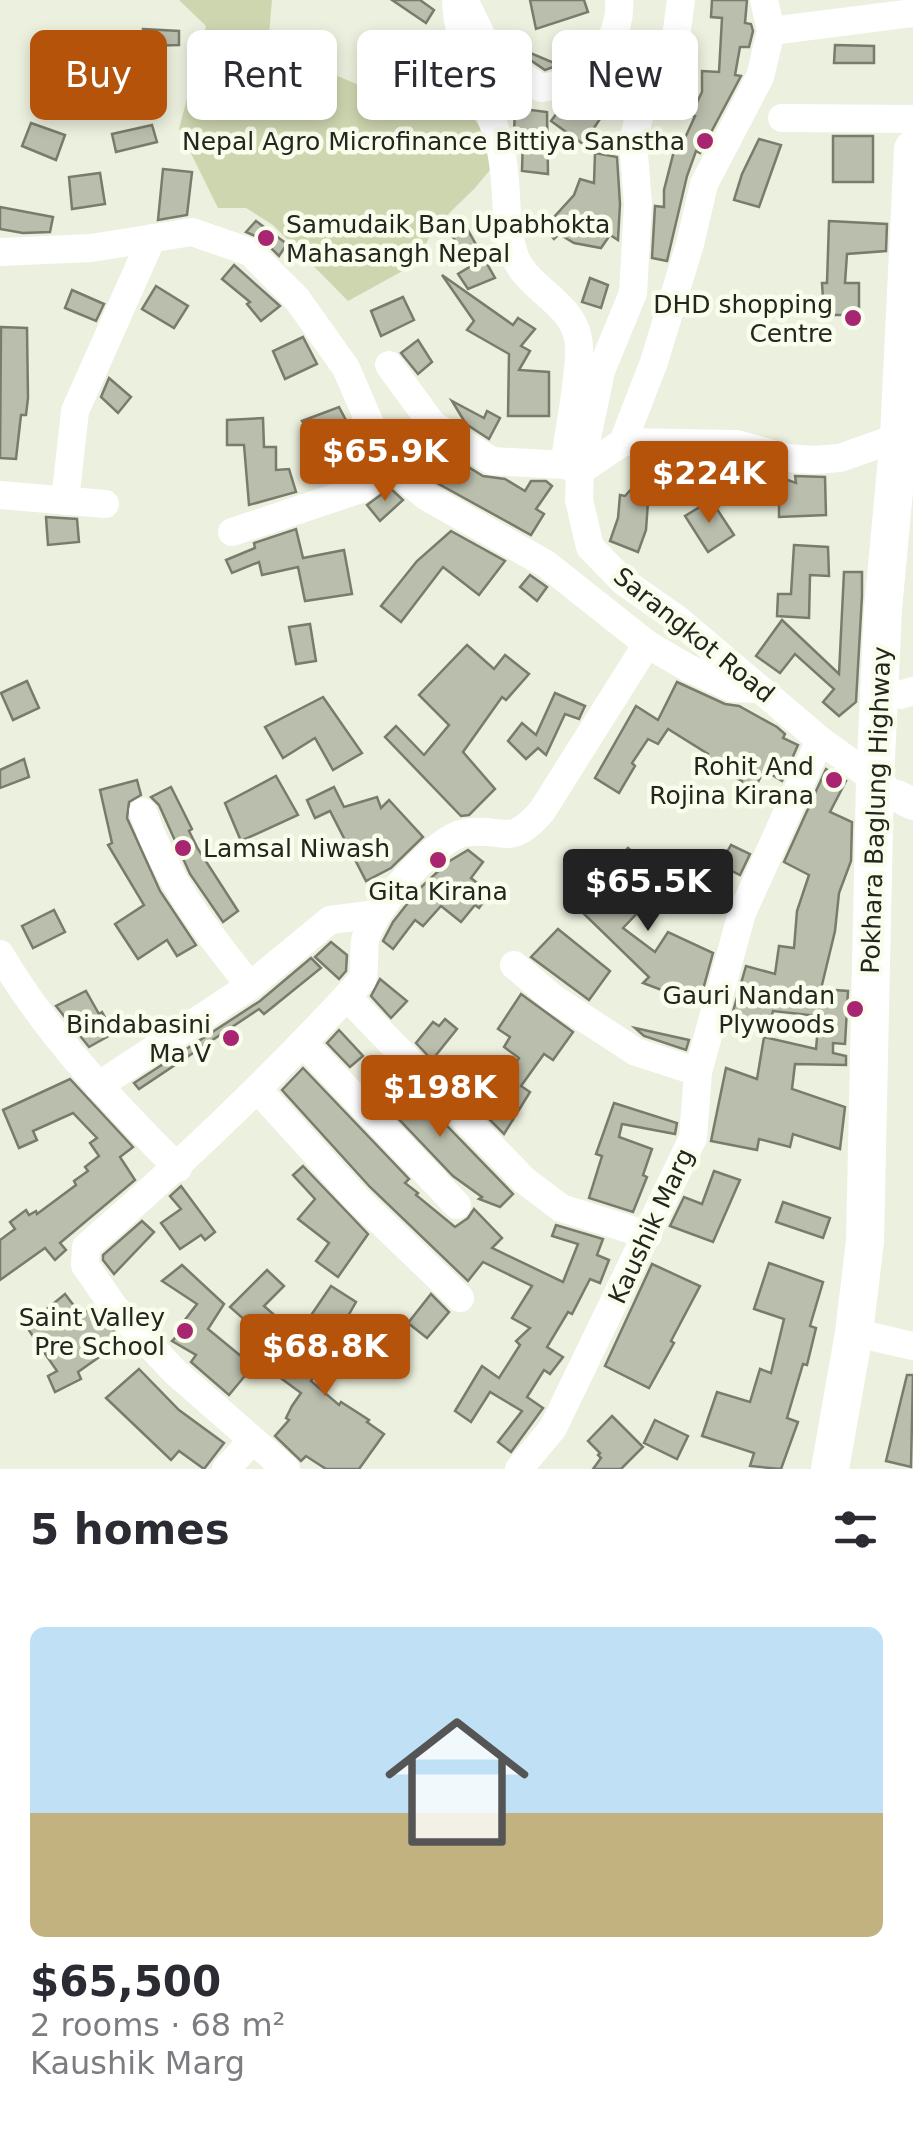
<!DOCTYPE html>
<meta charset="utf-8">
<style>
:root{--surface:#fff;--page:#f2f2f3;--text:#2b2b33;--muted:#7c7c81;--line:#e1e1e2;--accent:#b45309}
body{margin:0;font-family:"DejaVu Sans",sans-serif;background:var(--page);color:var(--text);height:100vh;display:flex;flex-direction:column;font-size:38px;white-space:nowrap}
*{box-sizing:border-box;margin:0}
p{font-size:32px;color:var(--muted)}
.icon{flex:none;width:55px;height:55px;fill:none;stroke:currentColor;stroke-width:2;stroke-linecap:round;stroke-linejoin:round}
.map{position:relative;height:1469px;overflow:hidden}
.drawer{display:flex;flex-direction:column;background:var(--surface);flex:1}
.drawer>*{flex:none}
.hud{position:absolute;left:30px;top:30px;width:855px;height:90px;display:flex;gap:20px}
.price{position:absolute;translate:-50% -85px;padding:0 22px;border-radius:10px;background:var(--accent);color:#fff;font-size:32px;line-height:65px;filter:drop-shadow(0 2px 5px #0008)}
.price::after{content:'';position:absolute;left:50%;top:60px;width:30px;height:22px;margin-left:-15px;background:inherit;clip-path:polygon(0 0,100% 0,50% 100%)}
.price.on{background:#222;color:#fff}
ul{padding:0;list-style:none}
li{display:grid;align-content:center;gap:20px;height:530px;padding:0 30px}
li+li{border-top:2px solid var(--line)}
li span{display:grid;place-items:center;height:310px;border-radius:15px;color:#555}
li>.icon{margin-inline-start:auto}
span .icon{width:180px;height:180px;fill:#fffc;stroke-width:1}
li b{font-size:42px}
h2{display:flex;justify-content:space-between;align-items:center;height:120px;padding:0 30px;font-size:42px}
.chip{padding:0 35px;border-radius:15px;background:var(--surface);box-shadow:0 5px 15px #0003;font-size:35px;line-height:90px}
.chip.on{background:var(--accent);color:#fff}
.map>svg:first-child{display:block}
.green{fill:#ced6b0}
.building{fill:#babead;stroke:#797c6c;stroke-width:2.5}
.lines{fill:none;stroke-linecap:round;stroke-linejoin:round}
.minor{stroke:#fff;stroke-width:28}
.major{stroke:#fff;stroke-width:32}
.highway{stroke:#fff;stroke-width:38}
.poi-dot{fill:#a82571;stroke:#f9fdeb;stroke-width:4}
.labels{text-anchor:middle;dominant-baseline:central;stroke-width:9;stroke-linejoin:round;paint-order:stroke}
.poi-label{font-size:25px;fill:#24251f;stroke:#f9fdeb;text-anchor:end}
.street-label{font-size:25px;fill:#24251f;stroke:#f9fdeb}
</style>
<div class="map">
<svg width="913" height="1469" viewBox="0 0 913 1469">
<rect width="100%" height="100%" fill="#ecf0de"/>
<path class="green" d="M 179,0 L 272,0 L 268,46 L 426,114 L 457,54 L 474,118 L 499,159 L 475,188 L 433,229 L 417,263 L 348,301 L 273,225 L 246,208 L 218,208 L 179,129 L 206,26 Z"/>
<g class="building">
<path d="M 392,0 L 420,0 L 434,10 L 426,23 Z"/>
<path d="M 530,0 L 584,0 L 588,12 L 536,29 Z"/>
<path d="M 712,0 L 747,0 L 745,23 L 751,24 L 753,31 L 749,47 L 740,47 L 735,75 L 741,76 L 700,153 L 696,151 L 687,176 L 667,261 L 652,258 L 655,206 L 664,207 L 664,190 L 675,147 L 680,149 L 695,116 L 691,115 L 702,92 L 702,71 L 719,72 L 722,18 L 711,17 Z"/>
<path d="M 143,29 L 179,31 L 179,45 L 143,46 Z"/>
<path d="M 504,42 L 554,63 L 558,58 L 567,62 L 545,70 Z"/>
<path d="M 835,45 L 874,46 L 874,63 L 834,63 Z"/>
<path d="M 100,49 L 139,49 L 139,64 L 101,64 Z"/>
<path d="M 620,58 L 639,74 L 629,89 L 613,99 L 594,128 L 597,130 L 587,147 L 551,121 L 566,101 L 594,87 Z"/>
<path d="M 515,108 L 547,112 L 548,174 L 522,171 L 523,136 L 514,134 Z"/>
<path d="M 31,123 L 65,135 L 56,160 L 22,146 Z"/>
<path d="M 152,125 L 157,142 L 116,152 L 112,134 Z"/>
<rect x="833" y="136" width="40" height="46"/>
<path d="M 759,139 L 781,145 L 759,207 L 734,200 L 742,174 Z"/>
<path d="M 595,153 L 617,157 L 620,204 L 618,240 L 610,235 L 601,248 L 574,243 L 559,234 L 554,239 L 544,228 L 574,195 L 580,179 L 594,183 Z"/>
<path d="M 163,169 L 192,172 L 187,215 L 158,220 Z"/>
<path d="M 100,173 L 105,204 L 72,209 L 69,177 Z"/>
<path d="M 0,207 L 53,217 L 50,232 L 23,233 L 0,229 Z"/>
<path d="M 256,221 L 287,244 L 279,256 L 262,239 L 246,232 Z"/>
<path d="M 829,221 L 887,224 L 886,251 L 847,254 L 845,283 L 859,283 L 859,315 L 824,315 L 822,283 L 827,283 Z"/>
<path d="M 465,225 L 495,278 L 468,289 L 458,274 L 471,266 L 451,234 Z"/>
<path d="M 234,265 L 280,306 L 261,321 L 247,304 L 250,302 L 222,279 Z"/>
<path d="M 442,275 L 513,325 L 518,318 L 535,329 L 521,346 L 530,351 L 519,370 L 549,372 L 549,416 L 508,416 L 509,354 L 467,330 L 474,321 Z"/>
<path d="M 590,278 L 608,285 L 601,308 L 582,302 Z"/>
<path d="M 156,286 L 188,306 L 174,328 L 142,309 Z"/>
<path d="M 72,290 L 104,304 L 96,321 L 65,308 Z"/>
<path d="M 403,297 L 414,320 L 381,336 L 371,311 Z"/>
<path d="M 1,327 L 27,328 L 28,398 L 26,415 L 21,415 L 16,459 L 0,458 Z"/>
<path d="M 303,337 L 317,364 L 285,379 L 273,351 Z"/>
<path d="M 418,340 L 432,362 L 418,374 L 401,353 Z"/>
<path d="M 109,378 L 131,397 L 118,413 L 101,397 Z"/>
<path d="M 452,401 L 484,418 L 487,411 L 500,418 L 489,439 L 466,424 Z"/>
<path d="M 339,407 L 367,460 L 324,479 L 316,466 L 325,460 L 302,421 Z"/>
<path d="M 263,418 L 264,447 L 276,447 L 276,470 L 289,469 L 296,492 L 249,505 L 244,445 L 227,445 L 227,420 Z"/>
<path d="M 436,447 L 483,476 L 505,479 L 525,491 L 531,481 L 546,481 L 552,486 L 536,509 L 544,514 L 531,535 L 437,483 L 423,470 Z"/>
<path d="M 666,460 L 734,461 L 796,483 L 795,476 L 825,477 L 826,515 L 779,517 L 779,500 L 739,484 L 744,481 L 725,478 L 725,481 L 666,481 Z"/>
<path d="M 644,475 L 660,489 L 648,502 L 646,530 L 638,552 L 610,541 L 618,518 L 620,495 L 625,496 Z"/>
<path d="M 390,488 L 403,500 L 380,521 L 367,505 Z"/>
<path d="M 711,500 L 734,535 L 708,552 L 685,516 Z"/>
<path d="M 46,517 L 77,519 L 79,542 L 48,545 Z"/>
<path d="M 296,529 L 303,558 L 344,550 L 352,594 L 305,601 L 298,567 L 262,575 L 259,562 L 232,573 L 226,560 L 255,548 L 254,543 Z"/>
<path d="M 451,531 L 505,561 L 479,595 L 443,567 L 401,622 L 381,606 L 417,561 Z"/>
<path d="M 794,545 L 828,547 L 829,576 L 810,575 L 809,618 L 777,616 L 778,594 L 791,594 Z"/>
<path d="M 844,572 L 862,572 L 862,596 L 856,702 L 839,716 L 823,702 L 834,689 L 795,654 L 780,673 L 756,656 L 782,620 L 839,674 Z"/>
<path d="M 530,575 L 547,587 L 537,601 L 520,587 Z"/>
<path d="M 310,624 L 316,661 L 296,664 L 289,627 Z"/>
<path d="M 467,645 L 494,669 L 505,655 L 529,674 L 506,700 L 502,697 L 463,752 L 495,789 L 469,815 L 461,816 L 385,737 L 396,726 L 424,755 L 449,725 L 419,695 Z"/>
<path d="M 27,681 L 39,708 L 13,720 L 1,693 Z"/>
<path d="M 677,682 L 725,704 L 739,706 L 777,727 L 785,734 L 783,738 L 798,745 L 782,781 L 764,770 L 752,794 L 739,788 L 742,781 L 703,762 L 708,754 L 668,729 L 658,744 L 648,739 L 632,763 L 635,766 L 619,793 L 595,778 L 636,706 L 658,720 Z"/>
<path d="M 555,693 L 585,706 L 579,719 L 565,714 L 546,755 L 538,748 L 526,759 L 508,741 L 522,723 L 536,735 Z"/>
<path d="M 323,697 L 362,753 L 333,770 L 315,738 L 283,758 L 265,727 Z"/>
<path d="M 24,759 L 29,777 L 0,788 L 0,770 Z"/>
<path d="M 826,769 L 846,781 L 830,812 L 852,822 L 851,861 L 839,893 L 835,931 L 821,989 L 848,991 L 845,1044 L 833,1043 L 833,1053 L 846,1056 L 846,1065 L 795,1064 L 792,1089 L 845,1107 L 840,1149 L 793,1134 L 790,1147 L 759,1139 L 757,1150 L 711,1141 L 726,1068 L 757,1079 L 764,1037 L 816,1049 L 819,1016 L 773,1011 L 768,1031 L 730,1022 L 746,966 L 775,974 L 779,946 L 794,948 L 797,911 L 809,875 L 784,862 Z"/>
<path d="M 276,776 L 298,815 L 241,841 L 225,803 Z"/>
<path d="M 137,780 L 141,795 L 129,802 L 127,818 L 160,891 L 196,945 L 177,956 L 167,940 L 138,959 L 115,924 L 144,905 L 108,845 L 112,843 L 100,790 Z"/>
<path d="M 171,787 L 192,829 L 189,831 L 198,849 L 238,911 L 223,922 L 190,874 L 159,805 L 151,797 Z"/>
<path d="M 334,787 L 344,807 L 377,797 L 381,808 L 389,800 L 423,837 L 391,868 L 366,881 L 330,811 L 315,818 L 307,800 Z"/>
<path d="M 731,845 L 750,854 L 740,875 L 720,865 Z"/>
<path d="M 628,848 L 658,876 L 639,895 L 647,903 L 623,928 L 655,952 L 668,932 L 713,953 L 699,1004 L 643,983 L 649,977 L 583,913 L 619,873 L 611,866 Z"/>
<path d="M 468,850 L 483,862 L 471,878 L 490,893 L 479,908 L 475,905 L 461,922 L 441,906 L 423,926 L 415,920 L 393,949 L 383,941 L 393,922 L 418,890 L 448,862 Z"/>
<path d="M 54,910 L 65,932 L 33,948 L 22,926 Z"/>
<path d="M 558,929 L 610,971 L 589,1000 L 531,957 Z"/>
<path d="M 331,942 L 347,955 L 346,971 L 339,979 L 315,957 Z"/>
<path d="M 311,958 L 321,968 L 264,1014 L 259,1009 L 139,1089 L 134,1083 L 260,1001 Z"/>
<path d="M 380,979 L 407,1001 L 391,1018 L 371,996 Z"/>
<path d="M 86,991 L 99,1014 L 102,1012 L 114,1033 L 89,1047 L 56,1006 Z"/>
<path d="M 521,994 L 573,1032 L 553,1060 L 544,1054 L 521,1086 L 530,1092 L 504,1134 L 484,1114 L 519,1058 L 504,1047 L 510,1037 L 498,1029 Z"/>
<path d="M 445,1019 L 457,1029 L 432,1060 L 416,1043 L 433,1022 L 439,1026 Z"/>
<path d="M 635,1028 L 689,1040 L 686,1050 L 644,1036 Z"/>
<path d="M 339,1030 L 363,1056 L 350,1067 L 327,1043 Z"/>
<path d="M 303,1068 L 409,1179 L 405,1183 L 418,1193 L 416,1195 L 455,1227 L 468,1218 L 474,1209 L 502,1238 L 492,1248 L 563,1282 L 578,1244 L 552,1236 L 556,1225 L 603,1239 L 597,1255 L 609,1260 L 600,1283 L 590,1279 L 572,1314 L 568,1312 L 547,1347 L 563,1357 L 550,1374 L 544,1370 L 527,1397 L 543,1408 L 511,1452 L 498,1442 L 522,1411 L 490,1392 L 471,1422 L 455,1411 L 482,1366 L 499,1378 L 520,1345 L 516,1341 L 530,1328 L 512,1318 L 532,1286 L 483,1262 L 468,1281 L 370,1187 L 282,1090 Z"/>
<path d="M 392,1069 L 513,1194 L 500,1207 L 479,1199 L 482,1197 L 453,1176 L 372,1091 Z"/>
<path d="M 70,1079 L 133,1147 L 120,1157 L 135,1180 L 60,1243 L 66,1250 L 55,1260 L 45,1248 L 0,1280 L 0,1240 L 15,1229 L 10,1222 L 26,1210 L 29,1215 L 36,1211 L 37,1214 L 76,1185 L 74,1181 L 88,1171 L 85,1167 L 99,1156 L 90,1143 L 97,1138 L 73,1113 L 33,1131 L 37,1140 L 19,1148 L 3,1110 Z"/>
<path d="M 614,1103 L 677,1123 L 675,1134 L 622,1124 L 619,1137 L 652,1149 L 643,1175 L 647,1177 L 633,1212 L 589,1198 L 602,1156 L 596,1154 Z"/>
<path d="M 303,1166 L 368,1234 L 338,1277 L 316,1261 L 329,1243 L 298,1219 L 315,1199 L 293,1175 Z"/>
<path d="M 714,1171 L 740,1180 L 713,1242 L 670,1226 L 684,1197 L 702,1204 Z"/>
<path d="M 181,1186 L 215,1232 L 205,1240 L 201,1235 L 180,1249 L 161,1223 L 181,1209 L 170,1196 Z"/>
<path d="M 783,1202 L 830,1218 L 823,1238 L 776,1222 Z"/>
<path d="M 142,1221 L 154,1232 L 114,1274 L 103,1260 L 103,1255 Z"/>
<path d="M 769,1263 L 823,1282 L 810,1326 L 816,1328 L 807,1365 L 803,1364 L 787,1418 L 798,1422 L 781,1469 L 750,1466 L 754,1453 L 702,1436 L 717,1392 L 750,1402 L 760,1369 L 771,1373 L 784,1319 L 754,1309 Z"/>
<path d="M 652,1264 L 700,1286 L 671,1341 L 674,1343 L 649,1388 L 605,1366 Z"/>
<path d="M 182,1265 L 224,1304 L 208,1329 L 253,1366 L 229,1395 L 191,1362 L 196,1355 L 172,1341 L 180,1333 L 178,1329 L 197,1304 L 162,1281 Z"/>
<path d="M 267,1270 L 284,1286 L 264,1306 L 280,1320 L 264,1337 L 230,1307 Z"/>
<path d="M 331,1286 L 356,1302 L 311,1381 L 339,1405 L 341,1402 L 369,1420 L 367,1422 L 384,1434 L 359,1469 L 326,1469 L 306,1456 L 301,1461 L 275,1436 L 289,1420 L 286,1418 L 292,1406 L 301,1393 L 282,1379 L 305,1349 L 297,1343 L 310,1327 L 305,1324 Z"/>
<path d="M 65,1294 L 81,1315 L 93,1307 L 122,1341 L 78,1372 L 81,1379 L 55,1392 L 48,1376 L 57,1371 L 26,1326 Z"/>
<path d="M 431,1294 L 449,1312 L 427,1338 L 408,1323 Z"/>
<path d="M 139,1369 L 179,1410 L 224,1443 L 204,1469 L 179,1451 L 171,1460 L 106,1398 Z"/>
<path d="M 907,1375 L 913,1375 L 911,1467 L 886,1461 Z"/>
<path d="M 612,1416 L 643,1447 L 621,1469 L 593,1469 L 601,1458 L 598,1455 L 600,1453 L 588,1441 Z"/>
<path d="M 655,1420 L 688,1436 L 677,1459 L 644,1443 Z"/>
</g>
<g class="lines">
<g class="minor">
<path d="M 456,0 C 457,50 489,98 500,147 C 509,181 503,221 514,254 C 526,291 577,302 579,346 C 580,379 569,427 565,461"/>
<path d="M 681,0 L 674,52 L 640,113 L 633,142 L 638,204 L 633,293 L 601,371 L 580,471 L 579,500 L 590,547 L 624,582 L 677,619 L 820,740 L 885,787"/>
<path d="M 467,6 L 492,57 L 541,88 C 550,86 564,85 572,80 C 601,64 622,31 619,0"/>
<path d="M 771,31 L 913,13"/>
<path d="M 782,118 L 913,119"/>
<path d="M 0,252 L 91,248 L 192,232 L 250,252 L 297,299 L 346,368 L 387,463 L 427,497 L 546,564 L 647,644 L 688,668 L 732,688 L 760,689"/>
<path d="M 389,365 L 433,425 L 492,461 L 565,465 L 580,471 L 623,442 L 654,362 L 690,244 L 704,184 L 760,77 L 771,31 L 764,0"/>
<path d="M 623,442 L 737,444 L 787,458 L 814,460 L 840,458 L 899,437"/>
<path d="M 0,495 L 105,504"/>
<path d="M 65,501 L 75,411 L 152,238"/>
<path d="M 232,532 L 361,489 L 375,479 L 387,463"/>
<path d="M 900,695 L 913,691"/>
<path d="M 0,954 C 47,1034 112,1102 178,1168"/>
<path d="M 514,965 L 553,998 L 636,1052 L 698,1072"/>
<path d="M 250,986 L 330,920 L 376,914"/>
<path d="M 347,997 L 524,1180 L 561,1208 L 648,1235"/>
<path d="M 304,1044 L 457,1205"/>
<path d="M 98,1086 L 250,986 C 204,928 167,882 143,812"/>
<path d="M 259,1091 L 357,1199 L 460,1298"/>
<path d="M 874,1337 L 913,1346"/>
<path d="M 226,1469 L 252,1441"/>
<path d="M 286,1469 L 174,1371 L 114,1307 L 85,1265 L 86,1247 C 185,1161 273,1077 362,980 C 366,967 363,955 365,941 C 370,912 435,838 464,833 C 504,826 508,850 542,811 L 647,644"/>
<path d="M 519,1469 L 553,1428 L 693,1138 L 698,1072 L 742,913 L 820,740"/>
</g>
<path class="major" d="M 897,796 L 913,804"/>
<path class="highway" d="M 830,1469 L 854,1333 L 865,1241 L 875,780 L 883,609 L 899,437 L 913,149"/>
</g>
<g class="poi-dot">
<circle cx="705" cy="141" r="10"/>
<circle cx="266" cy="238" r="10"/>
<circle cx="853" cy="318" r="10"/>
<circle cx="834" cy="780" r="10"/>
<circle cx="183" cy="848" r="10"/>
<circle cx="438" cy="860" r="10"/>
<circle cx="855" cy="1009" r="10"/>
<circle cx="231" cy="1038" r="10"/>
<circle cx="185" cy="1331" r="10"/>
</g>
<g class="labels">
<g class="poi-label">
<text x="685" y="141">Nepal Agro Microfinance Bittiya Sanstha</text>
<text x="286" y="224" text-anchor="start">Samudaik Ban Upabhokta<tspan x="286" dy="29">Mahasangh Nepal</tspan></text>
<text x="833" y="304">DHD shopping<tspan x="833" dy="29">Centre</tspan></text>
<text x="814" y="766">Rohit And<tspan x="814" dy="29">Rojina Kirana</tspan></text>
<text x="203" y="848" text-anchor="start">Lamsal Niwash</text>
<text x="438" y="891" text-anchor="middle">Gita Kirana</text>
<text x="835" y="995">Gauri Nandan<tspan x="835" dy="29">Plywoods</tspan></text>
<text x="211" y="1024">Bindabasini<tspan x="211" dy="29">Ma V</tspan></text>
<text x="165" y="1317">Saint Valley<tspan x="165" dy="29">Pre School</tspan></text>
</g>
<g class="street-label">
<text transform="translate(694 635) rotate(39)">Sarangkot Road</text>
<text transform="translate(876 810) rotate(-88)">Pokhara Baglung Highway</text>
<text transform="translate(651 1226) rotate(-65)">Kaushik Marg</text>
</g>
</g>
</svg>
<b class="price" style="left:385px;top:504px">$65.9K</b>
<b class="price" style="left:709px;top:526px">$224K</b>
<b class="price on" style="left:648px;top:934px">$65.5K</b>
<b class="price" style="left:440px;top:1140px">$198K</b>
<b class="price" style="left:325px;top:1399px">$68.8K</b>
<div class="hud">
<a class="chip on">Buy</a>
<a class="chip">Rent</a>
<a class="chip">Filters</a>
<a class="chip">New</a>
</div>
</div>
<section class="drawer">
<h2>5 homes<svg class="icon" aria-label="filters" viewBox="0 0 24 24"><path d="M4 7h16M4 17h16"/><circle cx="9" cy="7" r="2"/><circle cx="15" cy="17" r="2"/></svg></h2>
<ul>
<li><span style="background:linear-gradient(#bfe0f5 60%,#c2b280 0)"><svg class="icon" aria-label="home" viewBox="0 0 24 24"><path d="M3 11l9-7 9 7M6 9v11h12V9"/></svg></span><div><b>$65,500</b><p>2 rooms · 68 m²</p><p>Kaushik Marg</p></div></li>
</ul>
</section>
